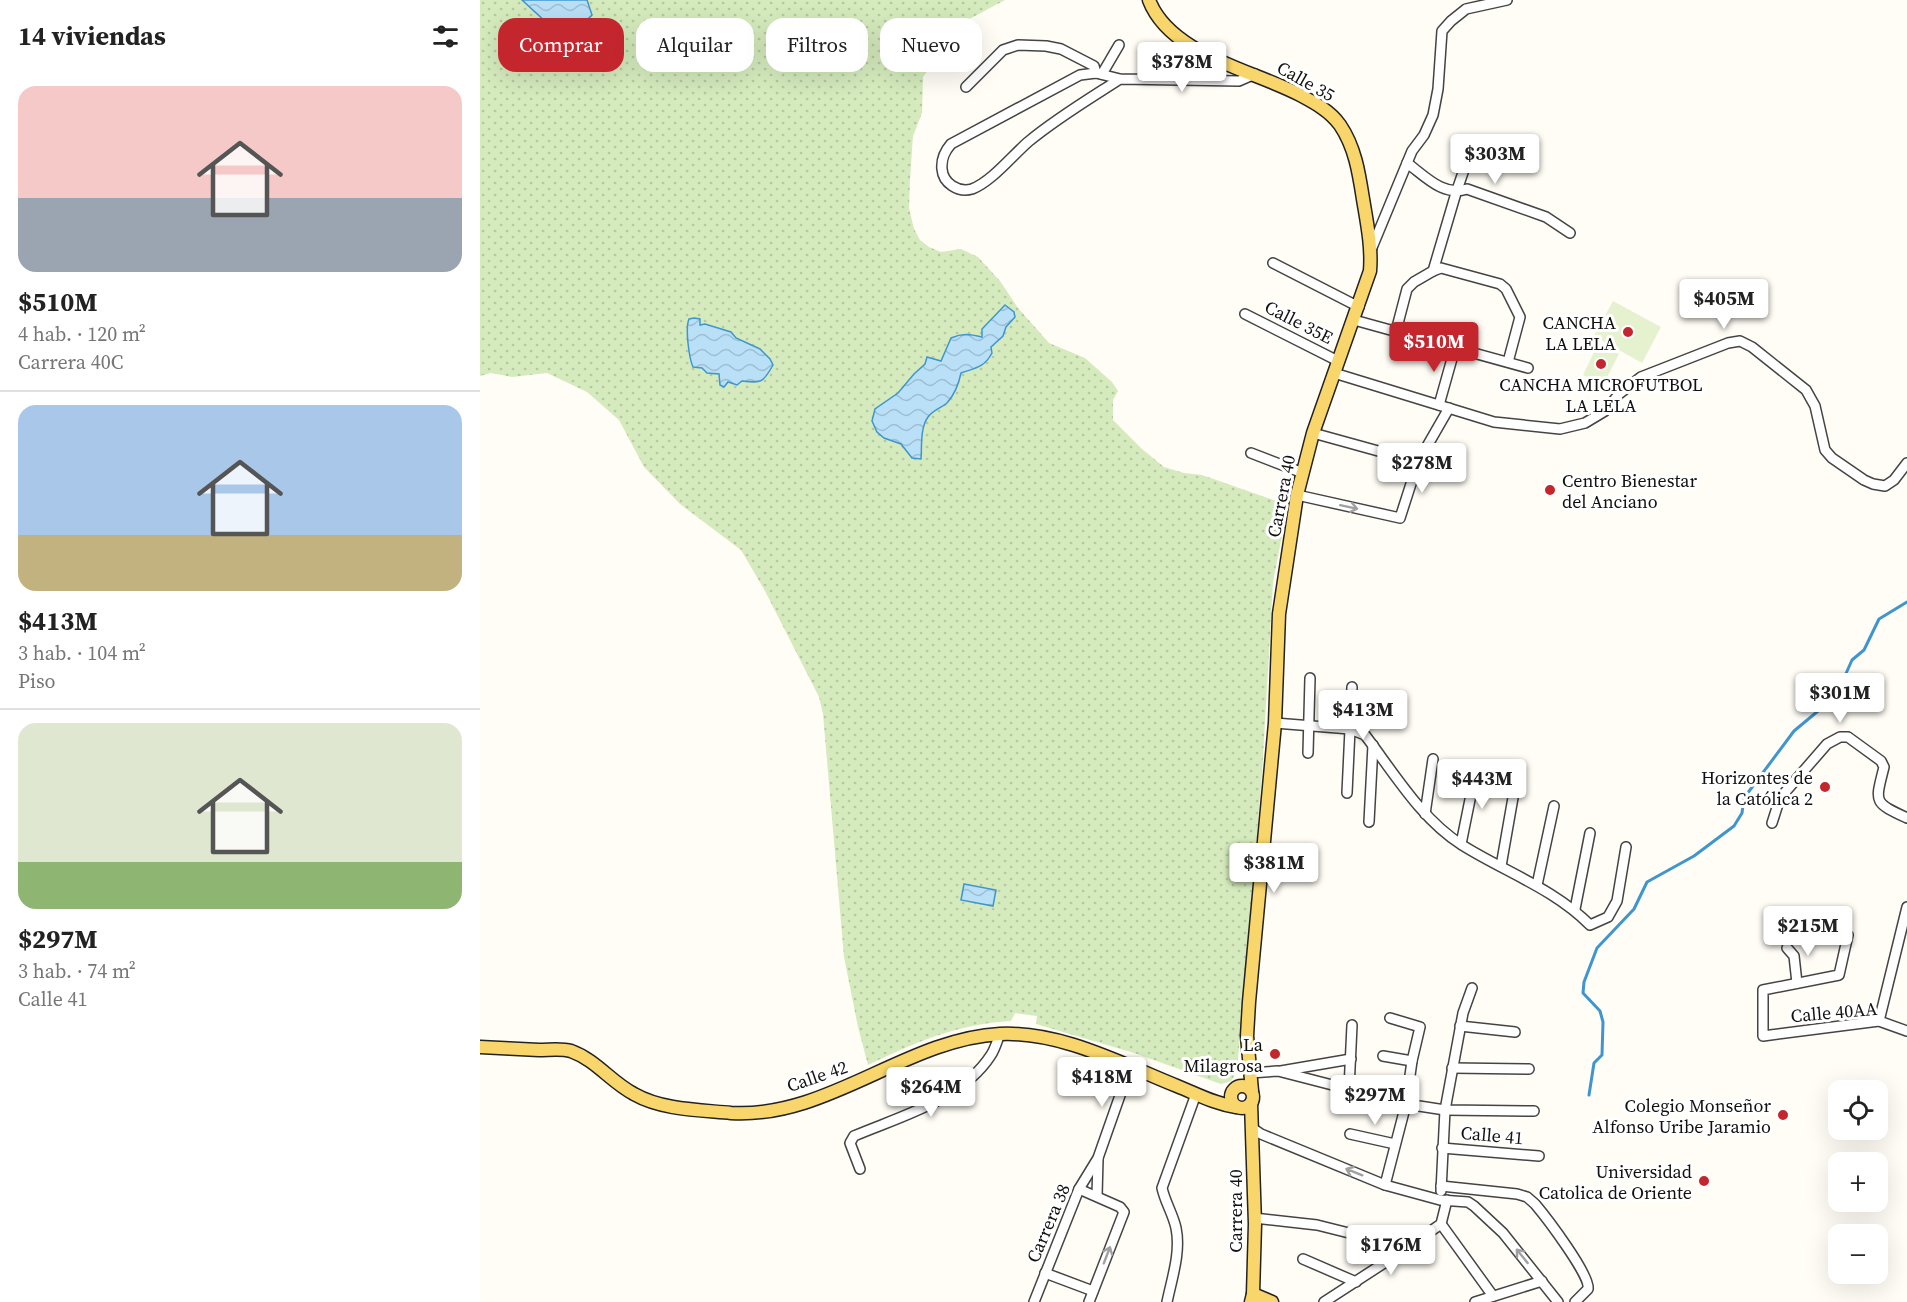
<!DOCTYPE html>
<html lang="es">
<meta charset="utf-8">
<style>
:root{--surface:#fff;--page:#f2f2f2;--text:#222;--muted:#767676;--line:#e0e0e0;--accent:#c4262e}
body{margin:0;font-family:"Source Serif 4",serif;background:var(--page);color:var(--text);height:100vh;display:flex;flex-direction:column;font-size:22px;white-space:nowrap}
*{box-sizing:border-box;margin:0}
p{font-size:20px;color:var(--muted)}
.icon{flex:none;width:33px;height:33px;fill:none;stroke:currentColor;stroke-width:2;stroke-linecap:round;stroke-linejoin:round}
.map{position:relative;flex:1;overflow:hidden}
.panel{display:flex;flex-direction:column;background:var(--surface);width:480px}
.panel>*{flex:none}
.hud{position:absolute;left:18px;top:18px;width:570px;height:54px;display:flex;gap:12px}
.fabs{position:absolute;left:1348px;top:1080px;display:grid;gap:12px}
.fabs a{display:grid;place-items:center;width:60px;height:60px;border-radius:12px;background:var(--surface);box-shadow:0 6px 24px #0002;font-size:30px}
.price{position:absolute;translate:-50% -51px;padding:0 14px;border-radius:6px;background:#fff;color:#222;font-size:20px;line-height:39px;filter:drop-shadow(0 2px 3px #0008)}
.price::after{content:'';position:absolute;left:50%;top:36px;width:18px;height:14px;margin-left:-9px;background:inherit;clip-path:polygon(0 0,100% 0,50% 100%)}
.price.active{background:var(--accent);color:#fff}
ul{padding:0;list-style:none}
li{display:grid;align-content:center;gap:12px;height:318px;padding:0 18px}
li+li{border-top:2px solid var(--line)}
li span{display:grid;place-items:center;height:186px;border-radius:18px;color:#555}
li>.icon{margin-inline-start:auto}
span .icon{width:108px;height:108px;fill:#fffc;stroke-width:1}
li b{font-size:26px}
h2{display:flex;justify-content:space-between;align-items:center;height:72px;padding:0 18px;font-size:26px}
.pill{padding:0 21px;border-radius:18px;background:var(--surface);box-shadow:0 6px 24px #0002;font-size:21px;line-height:54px}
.pill.active{background:var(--accent);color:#fff}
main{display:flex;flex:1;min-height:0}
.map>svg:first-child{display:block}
.grass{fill:url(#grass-dots)}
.pitch{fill:#e6f2cf}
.water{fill:url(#water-waves);stroke:#3f96cf;stroke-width:1.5}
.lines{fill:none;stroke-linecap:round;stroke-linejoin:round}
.stream{stroke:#3f96cf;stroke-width:3}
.minor-casing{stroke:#444;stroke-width:12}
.major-casing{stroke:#222;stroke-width:15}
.minor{stroke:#fff;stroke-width:9}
.major{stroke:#f9d66b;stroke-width:12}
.oneway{stroke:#a0a0a0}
.poi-dot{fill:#c4262e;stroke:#fff;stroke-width:2}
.labels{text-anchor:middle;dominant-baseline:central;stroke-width:6;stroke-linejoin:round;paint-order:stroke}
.street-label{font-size:18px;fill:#111;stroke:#fff}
.poi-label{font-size:18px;fill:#111;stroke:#fff;text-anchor:end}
</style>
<main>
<section class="panel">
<h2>14 viviendas<svg class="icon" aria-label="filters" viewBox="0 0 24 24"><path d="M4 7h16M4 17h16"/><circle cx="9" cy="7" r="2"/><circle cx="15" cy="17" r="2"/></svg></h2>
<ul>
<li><span style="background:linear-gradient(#f6c9c9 60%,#9aa5b1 0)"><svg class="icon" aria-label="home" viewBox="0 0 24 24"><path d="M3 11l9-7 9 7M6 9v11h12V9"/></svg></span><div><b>$510M</b><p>4 hab. · 120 m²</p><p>Carrera 40C</p></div></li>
<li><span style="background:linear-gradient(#a9c7e8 70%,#c2b280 0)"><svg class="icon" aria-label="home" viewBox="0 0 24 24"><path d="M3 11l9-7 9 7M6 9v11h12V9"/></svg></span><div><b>$413M</b><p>3 hab. · 104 m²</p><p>Piso</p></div></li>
<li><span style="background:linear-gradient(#dfe7d0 75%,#8fb573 0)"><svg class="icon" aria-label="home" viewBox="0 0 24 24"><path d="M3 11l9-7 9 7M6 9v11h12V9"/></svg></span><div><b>$297M</b><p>3 hab. · 74 m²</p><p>Calle 41</p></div></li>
</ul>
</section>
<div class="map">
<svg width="1427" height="1302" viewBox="0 0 1427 1302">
<defs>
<pattern id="grass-dots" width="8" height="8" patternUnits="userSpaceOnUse" patternTransform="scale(1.5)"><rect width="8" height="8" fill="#d5ebbd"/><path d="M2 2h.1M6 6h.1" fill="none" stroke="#b6c8a1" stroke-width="1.8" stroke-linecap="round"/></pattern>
<pattern id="water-waves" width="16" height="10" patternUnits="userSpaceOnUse" patternTransform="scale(1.5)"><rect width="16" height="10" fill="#b9e0f7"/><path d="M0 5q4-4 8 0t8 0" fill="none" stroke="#9ebfd3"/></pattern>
</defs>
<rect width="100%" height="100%" fill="#fffdf5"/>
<path class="grass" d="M 0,0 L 525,0 L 478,25 L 464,49 L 443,77 L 442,113 L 433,136 L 430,179 L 429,208 L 434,229 L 440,240 L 449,247 L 461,252 L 481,249 L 498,257 L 520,281 L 538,308 L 569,343 L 605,358 L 632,382 L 638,391 L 633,400 L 633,420 L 662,449 L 684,467 L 704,473 L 722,475 L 808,505 L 793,582 L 782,774 L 757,1071 L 751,1081 L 741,1084 L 654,1053 L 556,1024 L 557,1016 L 535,1013 L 531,1021 C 477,1024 436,1042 388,1065 L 378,1027 L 364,957 L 343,714 L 339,697 L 285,591 L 261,550 L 200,504 L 164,467 L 139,420 L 107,392 L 67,373 L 32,377 L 11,373 L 0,376 Z"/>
<g class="pitch">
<path d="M 1133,301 L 1181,327 L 1162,363 L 1114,336 Z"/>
<path d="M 1118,344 L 1139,354 L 1123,385 L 1103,375 Z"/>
</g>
<g class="water">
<path d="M 42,0 L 107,0 L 112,15 L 108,19 L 104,37 L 90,39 L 79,34 Z"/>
<path d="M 525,305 L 534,312 L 535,317 L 526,327 L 523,336 L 511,347 L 512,353 C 504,368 495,368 481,373 C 479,383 474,395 467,403 C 461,408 453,410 448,417 C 440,428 442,446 441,459 L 432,458 L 421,444 L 404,438 L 397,432 L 392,421 L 395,409 L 418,393 L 434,374 L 445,364 L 447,357 L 461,361 L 471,338 C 482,333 490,334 502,337 L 502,329 Z"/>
<path d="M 214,318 L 220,319 L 220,325 L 225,324 L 251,332 L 256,338 L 280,349 L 290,359 L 293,365 C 283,383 282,383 262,381 L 257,385 L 248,382 L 244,387 L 240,385 L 239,374 L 227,373 L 222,368 L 213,367 C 209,358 205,328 209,319 Z"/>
<path d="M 484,884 L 516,890 L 513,906 L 481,900 Z"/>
</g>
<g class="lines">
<path class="stream" d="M 1109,1095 L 1114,1063 L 1122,1055 L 1123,1022 L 1120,1011 L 1103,993 L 1104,982 L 1117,948 L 1154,909 L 1167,882 L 1214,856 L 1254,826 L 1262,813 L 1264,798 L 1314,731 L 1356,696 L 1372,660 L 1384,650 L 1399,619 L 1427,602"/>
<defs>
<g id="minor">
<path d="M 622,74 L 639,45"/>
<path d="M 640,79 C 609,99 577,118 548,142 C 532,156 511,182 492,189 C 478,193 463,183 462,169 C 461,158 465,151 471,144 L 600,75 L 616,73 L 640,79 L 759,81 L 775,74"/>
<path d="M 486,87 L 523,50 L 538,45 L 566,46 L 581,49 L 614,66 L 616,73"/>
<path d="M 927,163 C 945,176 963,197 987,189 L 1066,217 L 1090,233"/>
<path d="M 891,250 L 932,151 L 944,135 L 953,115 L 958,89 L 962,31 L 971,21 L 986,9 L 1027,0"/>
<path d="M 793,263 L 879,307"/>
<path d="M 953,271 L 961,268 L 1020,284 L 1026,289 L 1040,317 L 1028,362"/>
<path d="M 765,314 L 858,361"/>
<path d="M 874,320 L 1048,368"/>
<path d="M 916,331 L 927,289 L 934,282 L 953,271 L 976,193 L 990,152"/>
<path d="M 854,373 L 1014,422 L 1080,429 L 1105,423 L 1125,411 L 1139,394 L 1161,377 L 1248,343 L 1260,341 L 1272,347 L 1326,390 L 1335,406 L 1345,450 L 1352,458 L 1384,480 L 1393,484 L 1405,486 L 1414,480 L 1427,463"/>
<path d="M 959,405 L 975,348"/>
<path d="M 833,433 L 938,462"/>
<path d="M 771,453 L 823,473"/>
<path d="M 817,495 L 920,518 L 938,462 L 969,408"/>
<path d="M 795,723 L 870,729 L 885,735 C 914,773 941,819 982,845 C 1025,872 1073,888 1110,925 L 1128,917 L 1137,901 L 1146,847"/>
<path d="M 828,753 L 830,678"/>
<path d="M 867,793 L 872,687"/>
<path d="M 945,814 L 953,759"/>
<path d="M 889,822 L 893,745"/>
<path d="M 1292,823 L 1300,798 L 1347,744 L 1360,737 L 1368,737 L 1401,761 L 1404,767 C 1395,803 1393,802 1427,818"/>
<path d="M 981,844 L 996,770"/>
<path d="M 1021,866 L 1034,792"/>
<path d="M 1057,885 L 1074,806"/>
<path d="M 1095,909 L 1110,833"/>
<path d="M 1368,935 L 1359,975 L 1283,990 L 1283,1036 L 1399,1021 L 1427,1031"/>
<path d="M 1307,948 L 1314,956 L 1317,983"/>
<path d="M 1399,1021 L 1427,907"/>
<path d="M 980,1026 L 1035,1032"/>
<path d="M 903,1056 L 932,1061"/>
<path d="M 972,1068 L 1049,1069"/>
<path d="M 801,1071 L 871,1059"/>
<path d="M 770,1073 L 798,1071 L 926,1104 L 965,1110 L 1054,1111"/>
<path d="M 869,1089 L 872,1025"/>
<path d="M 772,1128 L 781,1134 L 905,1185 L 960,1200 L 988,1202 L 994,1206 L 1023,1233 L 1078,1302"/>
<path d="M 870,1134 L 915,1144"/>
<path d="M 962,1148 L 1059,1156"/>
<path d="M 380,1169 L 370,1143 L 374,1136 C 421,1116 482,1100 511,1055 C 515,1049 517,1041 520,1034"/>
<path d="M 905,1185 L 926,1104 L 932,1061 L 940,1027 L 910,1018"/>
<path d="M 961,1186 L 1037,1194 L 1047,1197 L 1055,1204 C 1066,1217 1111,1276 1108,1289 L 1095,1302"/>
<path d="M 599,1189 L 640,1207 L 644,1212 L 609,1302"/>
<path d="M 961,1191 L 965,1110 L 983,1013 L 992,988"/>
<path d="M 617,1196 L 618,1159"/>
<path d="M 774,1218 L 837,1225 L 897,1240 L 918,1254"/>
<path d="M 961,1224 L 1013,1296"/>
<path d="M 823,1259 L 876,1282"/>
<path d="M 565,1273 L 613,1291"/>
<path d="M 554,1302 L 599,1189 L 618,1158 L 650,1067"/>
<path d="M 687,1302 C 692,1278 701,1252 696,1228 C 693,1214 685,1202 682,1188 L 716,1094"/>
<path d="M 844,1302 L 918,1254 L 961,1224 L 967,1200"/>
<path d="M 995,1302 L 1062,1281"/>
</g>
<g id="major">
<path d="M 669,0 C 690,55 773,70 820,95 C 835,103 850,111 860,125 C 875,147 879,173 883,199 C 887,223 892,247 890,271 L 833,433 L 817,495 L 799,614 L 795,723 L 769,1002 L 767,1036 L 772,1091"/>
<path d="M 0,1047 C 20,1048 39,1049 59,1050 C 69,1050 81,1048 91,1051 C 116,1060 131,1082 154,1094 C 182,1110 220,1110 251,1113 C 347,1119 426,1039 520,1034 C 581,1031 642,1064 697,1086 C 717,1094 735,1104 756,1107"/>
<circle cx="762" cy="1097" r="11"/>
<path d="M 773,1294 L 792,1302"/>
<path d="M 771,1302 L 773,1294 L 775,1224 L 771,1103"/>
</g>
</defs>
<use href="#minor" class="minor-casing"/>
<use href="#major" class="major-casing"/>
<use href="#minor" class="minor"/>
<use href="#major" class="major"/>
</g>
<defs><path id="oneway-shaft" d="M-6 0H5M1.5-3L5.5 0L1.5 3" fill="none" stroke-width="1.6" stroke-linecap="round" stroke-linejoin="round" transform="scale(1.5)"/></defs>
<g class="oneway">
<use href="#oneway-shaft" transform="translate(869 507) rotate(12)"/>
<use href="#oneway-shaft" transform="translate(874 1172) rotate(-158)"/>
<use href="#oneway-shaft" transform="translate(627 1255) rotate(-69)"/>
<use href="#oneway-shaft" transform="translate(1042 1256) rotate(-129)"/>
</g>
<g class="poi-dot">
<circle cx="1148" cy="332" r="6"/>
<circle cx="1121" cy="364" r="6"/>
<circle cx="1070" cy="490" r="6"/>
<circle cx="1345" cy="787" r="6"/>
<circle cx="795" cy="1054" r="6"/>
<circle cx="1303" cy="1115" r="6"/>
<circle cx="1224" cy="1181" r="6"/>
</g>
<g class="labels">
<g class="street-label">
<text transform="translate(826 81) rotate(29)">Calle 35</text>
<text transform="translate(819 322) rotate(27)">Calle 35E</text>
<text transform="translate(801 496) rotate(-79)">Carrera 40</text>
<text transform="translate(1354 1012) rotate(-5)">Calle 40AA</text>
<text transform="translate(337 1076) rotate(-19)">Calle 42</text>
<text transform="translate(1012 1135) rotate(5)">Calle 41</text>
<text transform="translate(755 1211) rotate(-90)">Carrera 40</text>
<text transform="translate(568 1223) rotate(-67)">Carrera 38</text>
</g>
<g class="poi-label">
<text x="1136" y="322">CANCHA<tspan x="1136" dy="21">LA LELA</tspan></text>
<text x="1121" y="384" text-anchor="middle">CANCHA MICROFUTBOL<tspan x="1121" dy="21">LA LELA</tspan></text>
<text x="1082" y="480" text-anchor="start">Centro Bienestar<tspan x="1082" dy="21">del Anciano</tspan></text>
<text x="1333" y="777">Horizontes de<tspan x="1333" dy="21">la Católica 2</tspan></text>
<text x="783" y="1044">La<tspan x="783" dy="21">Milagrosa</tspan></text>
<text x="1291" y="1105">Colegio Monseñor<tspan x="1291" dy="21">Alfonso Uribe Jaramio</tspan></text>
<text x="1212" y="1171">Universidad<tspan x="1212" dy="21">Catolica de Oriente</tspan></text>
</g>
</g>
</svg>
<div class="fabs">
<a><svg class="icon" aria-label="locate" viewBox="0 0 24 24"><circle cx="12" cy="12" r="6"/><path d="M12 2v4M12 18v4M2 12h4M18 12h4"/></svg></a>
<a>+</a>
<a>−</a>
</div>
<b class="price" style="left:702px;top:93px">$378M</b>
<b class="price" style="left:1015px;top:185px">$303M</b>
<b class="price" style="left:1244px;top:330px">$405M</b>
<b class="price active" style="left:954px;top:373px">$510M</b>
<b class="price" style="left:942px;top:494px">$278M</b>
<b class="price" style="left:1360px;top:724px">$301M</b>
<b class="price" style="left:883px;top:741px">$413M</b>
<b class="price" style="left:1002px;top:810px">$443M</b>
<b class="price" style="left:794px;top:894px">$381M</b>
<b class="price" style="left:1328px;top:957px">$215M</b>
<b class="price" style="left:622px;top:1108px">$418M</b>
<b class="price" style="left:451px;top:1118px">$264M</b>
<b class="price" style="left:895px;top:1126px">$297M</b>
<b class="price" style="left:911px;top:1276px">$176M</b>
<div class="hud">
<a class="pill active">Comprar</a>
<a class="pill">Alquilar</a>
<a class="pill">Filtros</a>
<a class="pill">Nuevo</a>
</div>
</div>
</main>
